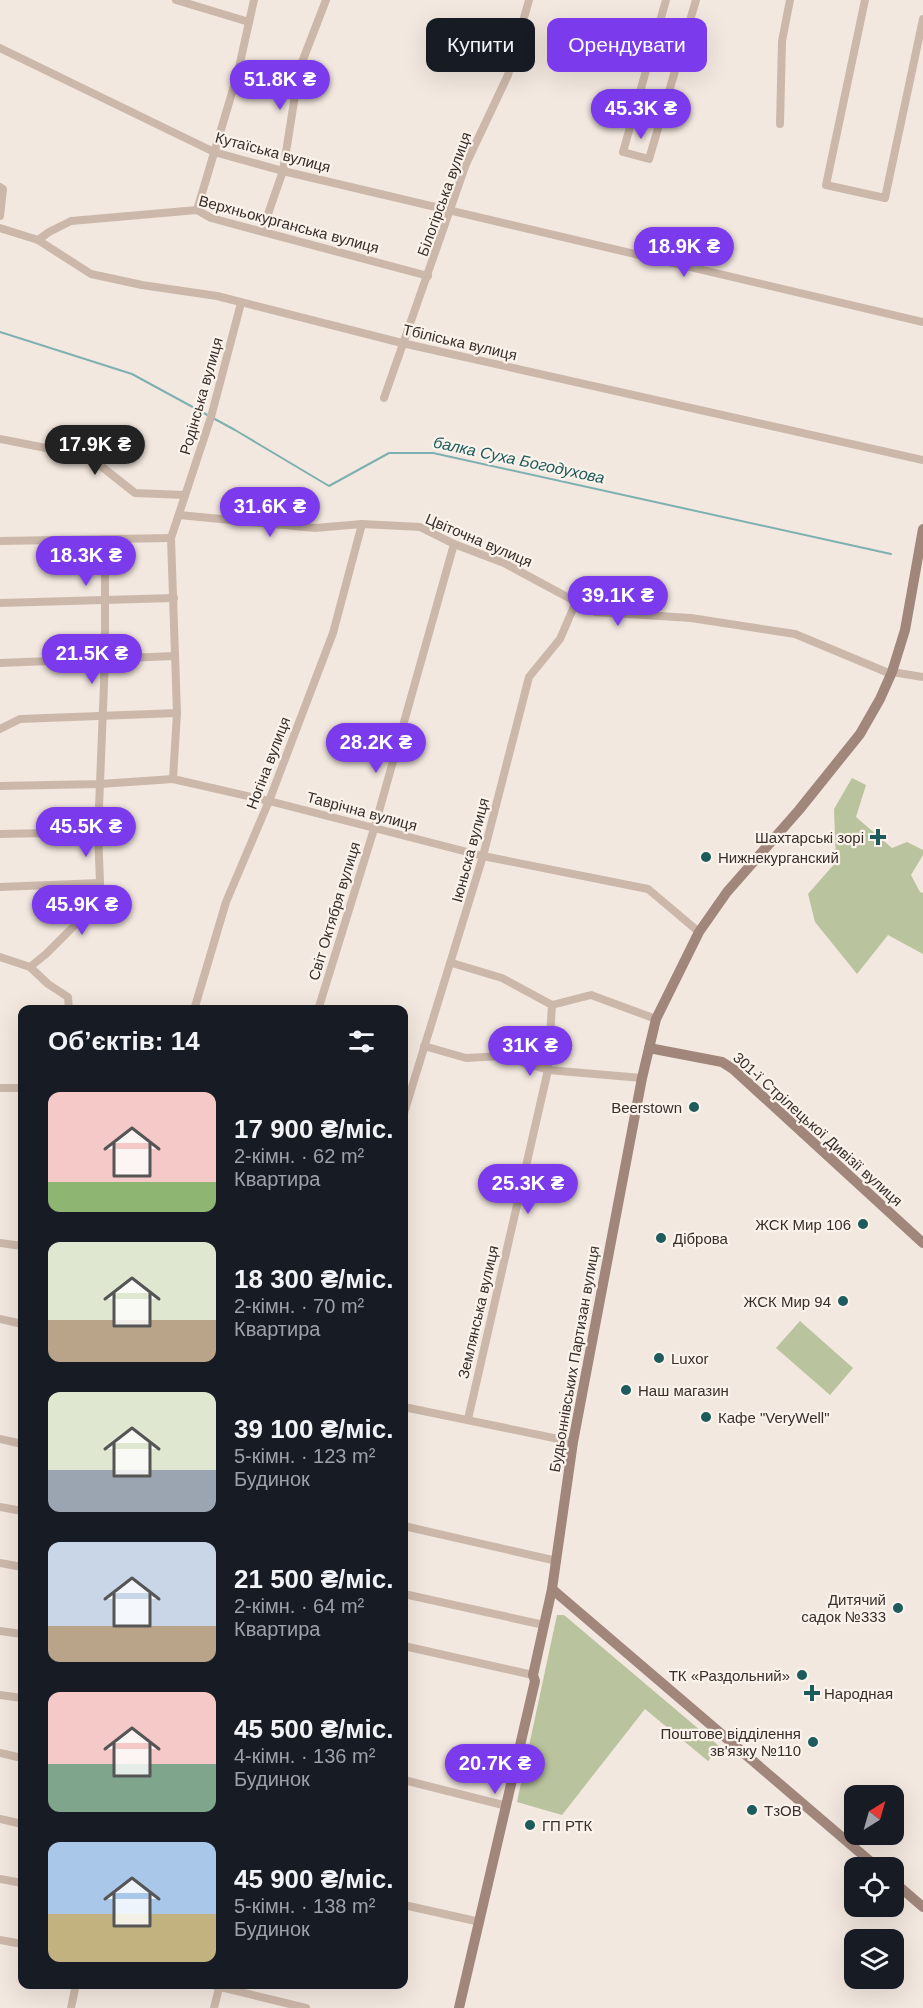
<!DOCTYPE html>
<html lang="uk">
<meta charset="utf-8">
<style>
:root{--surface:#171b24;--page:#20242c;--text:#f1f3f6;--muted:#9ea1a6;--accent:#7c3aed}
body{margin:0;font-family:Helvetica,sans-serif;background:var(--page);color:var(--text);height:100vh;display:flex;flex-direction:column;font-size:22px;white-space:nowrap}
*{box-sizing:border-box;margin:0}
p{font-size:20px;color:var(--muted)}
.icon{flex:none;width:33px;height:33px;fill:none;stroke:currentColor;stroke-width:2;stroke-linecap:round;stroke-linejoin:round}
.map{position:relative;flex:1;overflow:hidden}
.sheet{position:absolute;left:18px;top:1005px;width:390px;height:984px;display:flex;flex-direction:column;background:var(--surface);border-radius:12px;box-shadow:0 6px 24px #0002}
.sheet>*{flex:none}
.hud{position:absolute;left:426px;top:18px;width:406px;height:54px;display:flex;gap:12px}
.needle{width:39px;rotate:37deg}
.fabs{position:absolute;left:844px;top:1785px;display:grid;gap:12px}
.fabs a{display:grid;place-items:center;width:60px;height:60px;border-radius:12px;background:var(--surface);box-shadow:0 6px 24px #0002;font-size:30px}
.price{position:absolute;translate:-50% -51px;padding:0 14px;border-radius:21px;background:var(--accent);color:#fff;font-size:20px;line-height:39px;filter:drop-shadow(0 2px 3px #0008)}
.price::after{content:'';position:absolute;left:50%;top:36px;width:18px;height:14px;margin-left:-9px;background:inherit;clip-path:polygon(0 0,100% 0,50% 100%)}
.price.active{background:#222;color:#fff}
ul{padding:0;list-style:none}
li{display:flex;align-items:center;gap:18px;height:150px;padding:0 30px}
li span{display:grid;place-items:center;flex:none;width:168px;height:120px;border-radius:12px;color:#555}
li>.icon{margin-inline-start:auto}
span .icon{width:72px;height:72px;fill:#fffc;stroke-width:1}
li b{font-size:26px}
h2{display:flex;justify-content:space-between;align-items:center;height:72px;padding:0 30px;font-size:26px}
.chip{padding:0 21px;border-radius:12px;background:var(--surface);box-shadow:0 6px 24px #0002;font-size:21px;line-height:54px}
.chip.active{background:var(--accent);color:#fff}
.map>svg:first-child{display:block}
.green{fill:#b9c39e}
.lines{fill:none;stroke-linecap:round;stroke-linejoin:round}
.stream{stroke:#7db1b0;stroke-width:2}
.street{stroke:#ccb8aa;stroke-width:8}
.secondary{stroke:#a0867b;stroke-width:10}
.poi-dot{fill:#1e5b5c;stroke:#faf3eb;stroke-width:2}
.labels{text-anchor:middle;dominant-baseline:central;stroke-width:4.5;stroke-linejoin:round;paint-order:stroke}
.street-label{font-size:15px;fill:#392e2a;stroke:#faf3eb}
.poi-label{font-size:15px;fill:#392e2a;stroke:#faf3eb;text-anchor:start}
.water-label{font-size:16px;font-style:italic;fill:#1e5b5c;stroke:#faf3eb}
</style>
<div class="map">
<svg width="923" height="2008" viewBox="0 0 923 2008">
<rect width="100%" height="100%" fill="#f3e8df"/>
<g class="green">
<path d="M 852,778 L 866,785 L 856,817 L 892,848 L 907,842 L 923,850 L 923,855 L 911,875 L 920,892 L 923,893 L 923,954 L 888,935 L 857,974 L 815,922 L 808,894 L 836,862 L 834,809 Z"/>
<path d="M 800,1321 L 853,1368 L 830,1395 L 776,1348 Z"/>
<path d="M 557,1615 L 564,1615 L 720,1747 L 708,1761 L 645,1709 L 562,1815 L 517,1802 Z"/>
</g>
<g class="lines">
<path class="stream" d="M 0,332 L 132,374 L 235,430 L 329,486 L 389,453 L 433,453 L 891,554"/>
<g class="street">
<path d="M 176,0 L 249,22"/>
<path d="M 666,0 L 623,152 L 649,159 L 696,0"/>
<path d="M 865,0 L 826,185 L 885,198 L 923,19"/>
<path d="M 0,48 L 214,152 L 283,171 L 923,322"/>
<path d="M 780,124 L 782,41 L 790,0"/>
<path d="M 0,187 L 3,189 L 0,216"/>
<path d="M 197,210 L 237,76 L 254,0"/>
<path d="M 0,228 L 38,240 L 91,274 L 142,285 L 217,296 L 402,343 L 923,460"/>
<path d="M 262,231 L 283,171 L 299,70 L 326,0"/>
<path d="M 38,240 L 49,232 L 71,221 L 197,210 L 211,218 L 428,276"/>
<path d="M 384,398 L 466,164 L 508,75 L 529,0"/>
<path d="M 0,439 L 56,450 L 92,459 L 135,493 L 185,495"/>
<path d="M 179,515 L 315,528 L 362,524 L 420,527 L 454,544 L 504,563 L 595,612 L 691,618 L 795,634 L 891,674"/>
<path d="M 0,541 L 171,538"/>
<path d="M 0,603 L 174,598"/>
<path d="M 0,663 L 175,656"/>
<path d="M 892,672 L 923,677"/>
<path d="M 0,729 L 20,719 L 177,713"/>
<path d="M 173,779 L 177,713 L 171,538 L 211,417 L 241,303"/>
<path d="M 0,786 L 100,784 L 173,779 L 269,801 L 483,856 L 648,889 L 699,932"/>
<path d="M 0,834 L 98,832"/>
<path d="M 0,887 L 100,883"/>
<path d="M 0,957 L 30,967 L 48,984 L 68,997 L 69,1010"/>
<path d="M 452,963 L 502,978 L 552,1005 L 591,995 L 656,1019"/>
<path d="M 30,967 L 46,954 L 79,921 L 95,899 L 100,883 L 98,832 L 105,659 L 105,539"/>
<path d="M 194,1010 L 226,902 L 269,801 L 333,633 L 362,524"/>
<path d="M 318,1010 L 374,829 L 454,544"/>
<path d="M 424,1046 L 466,1058 L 502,1056 L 548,1070 L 642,1078"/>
<path d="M 0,1088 L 22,1088"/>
<path d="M 404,1113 L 483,856 L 529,677 L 560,639 L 576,602"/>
<path d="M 0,1243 L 22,1246"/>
<path d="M 0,1319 L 22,1324"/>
<path d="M 404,1407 L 573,1442"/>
<path d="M 468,1419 L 548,1070 L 552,1005"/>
<path d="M 0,1439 L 22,1444"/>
<path d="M 0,1507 L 22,1511"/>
<path d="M 404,1526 L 557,1561"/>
<path d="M 0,1563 L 22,1567"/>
<path d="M 404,1594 L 544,1625"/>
<path d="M 0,1631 L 22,1634"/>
<path d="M 404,1646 L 533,1675"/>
<path d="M 0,1695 L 22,1698"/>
<path d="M 0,1753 L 22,1758"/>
<path d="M 404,1780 L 507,1806"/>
<path d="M 0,1819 L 22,1824"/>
<path d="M 0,1879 L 22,1883"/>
<path d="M 404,1905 L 480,1922"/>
<path d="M 0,1940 L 22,1944"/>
<path d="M 208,1984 L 306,2008"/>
<path d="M 71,2008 L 76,1984"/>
<path d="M 214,2008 L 220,1984"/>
</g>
<g class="secondary">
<path d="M 649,1048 L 722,1062 L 733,1069 L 923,1243"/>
<path d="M 552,1589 L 878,1868"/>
<path d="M 894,1882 L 923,1907"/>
<path d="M 459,2008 L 535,1681 L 533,1675 L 552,1589 L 573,1442 L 642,1078 L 656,1019 L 699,932 L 727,892 L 799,810 L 860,734 L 880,699 L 892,672 L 905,630 L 923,529"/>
</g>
</g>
<g class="poi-dot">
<path d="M875 828h6v6h6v6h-6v6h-6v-6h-6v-6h6z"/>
<circle cx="706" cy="857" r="6"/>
<circle cx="694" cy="1107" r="6"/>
<circle cx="863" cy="1224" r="6"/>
<circle cx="661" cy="1238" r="6"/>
<circle cx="843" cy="1301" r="6"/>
<circle cx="659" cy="1358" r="6"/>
<circle cx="626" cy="1390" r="6"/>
<circle cx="706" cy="1417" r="6"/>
<circle cx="898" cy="1608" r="6"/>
<circle cx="802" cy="1675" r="6"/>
<path d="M809 1684h6v6h6v6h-6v6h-6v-6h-6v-6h6z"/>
<circle cx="813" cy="1742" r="6"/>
<circle cx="752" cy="1810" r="6"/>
<circle cx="530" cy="1825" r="6"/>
</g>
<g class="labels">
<g class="street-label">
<text transform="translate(273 152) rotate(15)">Кутаїська вулиця</text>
<text transform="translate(444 194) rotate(-70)">Білогірська вулиця</text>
<text transform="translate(289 224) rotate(15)">Верхньокурганська вулиця</text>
<text transform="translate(460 342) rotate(13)">Тбіліська вулиця</text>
<text transform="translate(201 396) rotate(-74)">Родінська вулиця</text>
<text transform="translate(479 540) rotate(23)">Цвiточна вулиця</text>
<text transform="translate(268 763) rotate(-69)">Ногіна вулиця</text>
<text transform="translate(362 811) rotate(15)">Таврічна вулиця</text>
<text transform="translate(470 850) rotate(-75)">Iюньска вулиця</text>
<text transform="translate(334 911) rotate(-73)">Світ Октября вулиця</text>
<text transform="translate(818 1129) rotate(42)">301-ї Стрілецької Дивізії вулиця</text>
<text transform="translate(478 1312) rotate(-77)">Землянська вулиця</text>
<text transform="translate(574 1359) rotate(-80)">Будьоннівських Партизан вулиця</text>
</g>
<g class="poi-label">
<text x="864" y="837" text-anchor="end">Шахтарські зорі</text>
<text x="718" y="857">Нижнекурганский</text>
<text x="682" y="1107" text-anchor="end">Beerstown</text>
<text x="851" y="1224" text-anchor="end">ЖСК Мир 106</text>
<text x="673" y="1238">Діброва</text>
<text x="831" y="1301" text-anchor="end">ЖСК Мир 94</text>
<text x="671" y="1358">Luxor</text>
<text x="638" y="1390">Наш магазин</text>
<text x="718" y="1417">Кафе "VeryWell"</text>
<text x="886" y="1599" text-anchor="end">Дитячий<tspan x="886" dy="17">садок №333</tspan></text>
<text x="790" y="1675" text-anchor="end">ТК «Раздольний»</text>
<text x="824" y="1693">Народная</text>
<text x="801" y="1733" text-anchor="end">Поштове відділення<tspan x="801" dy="17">зв'язку №110</tspan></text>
<text x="764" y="1810">ТзОВ</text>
<text x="542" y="1825">ГП РТК</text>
</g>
<g class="water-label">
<text transform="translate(519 460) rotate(12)">балка Суха Богодухова</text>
</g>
</g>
</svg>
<div class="fabs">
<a><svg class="needle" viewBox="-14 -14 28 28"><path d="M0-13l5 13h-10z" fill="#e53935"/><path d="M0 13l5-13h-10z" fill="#9ea1a6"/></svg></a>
<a><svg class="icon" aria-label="locate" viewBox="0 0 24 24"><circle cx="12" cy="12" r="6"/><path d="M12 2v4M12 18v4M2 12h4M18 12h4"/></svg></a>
<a><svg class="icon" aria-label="layers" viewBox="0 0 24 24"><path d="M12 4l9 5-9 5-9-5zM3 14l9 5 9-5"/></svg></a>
</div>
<b class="price" style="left:280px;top:111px">51.8K ₴</b>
<b class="price" style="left:641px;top:140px">45.3K ₴</b>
<b class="price" style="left:684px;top:278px">18.9K ₴</b>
<b class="price active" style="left:95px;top:476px">17.9K ₴</b>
<b class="price" style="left:270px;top:538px">31.6K ₴</b>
<b class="price" style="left:86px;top:587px">18.3K ₴</b>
<b class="price" style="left:618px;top:627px">39.1K ₴</b>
<b class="price" style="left:92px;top:685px">21.5K ₴</b>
<b class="price" style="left:376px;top:774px">28.2K ₴</b>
<b class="price" style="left:86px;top:858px">45.5K ₴</b>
<b class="price" style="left:82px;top:936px">45.9K ₴</b>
<b class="price" style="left:530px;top:1077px">31K ₴</b>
<b class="price" style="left:528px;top:1215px">25.3K ₴</b>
<b class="price" style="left:495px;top:1795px">20.7K ₴</b>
<div class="hud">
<a class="chip">Купити</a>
<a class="chip active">Орендувати</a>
</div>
<section class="sheet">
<h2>Об’єктів: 14<svg class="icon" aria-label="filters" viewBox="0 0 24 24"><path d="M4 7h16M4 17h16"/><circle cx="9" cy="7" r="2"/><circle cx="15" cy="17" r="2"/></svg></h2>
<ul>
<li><span style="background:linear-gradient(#f6c9c9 75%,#8fb573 0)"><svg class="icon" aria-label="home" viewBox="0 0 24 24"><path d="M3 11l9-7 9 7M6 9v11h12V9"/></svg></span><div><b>17 900 ₴/міс.</b><p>2-кімн. · 62 m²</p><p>Квартира</p></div></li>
<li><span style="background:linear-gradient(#dfe7d0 65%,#b9a48a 0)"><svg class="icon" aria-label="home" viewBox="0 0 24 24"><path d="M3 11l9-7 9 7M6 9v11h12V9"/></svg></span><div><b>18 300 ₴/міс.</b><p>2-кімн. · 70 m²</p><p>Квартира</p></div></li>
<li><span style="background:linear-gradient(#dfe7d0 65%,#9aa5b1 0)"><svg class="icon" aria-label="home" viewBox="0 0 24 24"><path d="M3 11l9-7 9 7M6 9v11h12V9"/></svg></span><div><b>39 100 ₴/міс.</b><p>5-кімн. · 123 m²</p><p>Будинок</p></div></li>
<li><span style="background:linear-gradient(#c9d6e8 70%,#b9a48a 0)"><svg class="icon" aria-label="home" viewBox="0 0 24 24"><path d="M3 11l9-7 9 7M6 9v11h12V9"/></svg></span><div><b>21 500 ₴/міс.</b><p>2-кімн. · 64 m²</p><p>Квартира</p></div></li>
<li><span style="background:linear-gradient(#f6c9c9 60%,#7fa58c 0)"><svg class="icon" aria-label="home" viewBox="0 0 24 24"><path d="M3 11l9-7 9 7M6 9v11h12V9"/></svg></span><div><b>45 500 ₴/міс.</b><p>4-кімн. · 136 m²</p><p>Будинок</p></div></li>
<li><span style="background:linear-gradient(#a9c7e8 60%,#c2b280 0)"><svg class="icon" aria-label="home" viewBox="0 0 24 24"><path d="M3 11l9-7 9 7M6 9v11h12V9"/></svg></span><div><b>45 900 ₴/міс.</b><p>5-кімн. · 138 m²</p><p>Будинок</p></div></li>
</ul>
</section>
</div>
